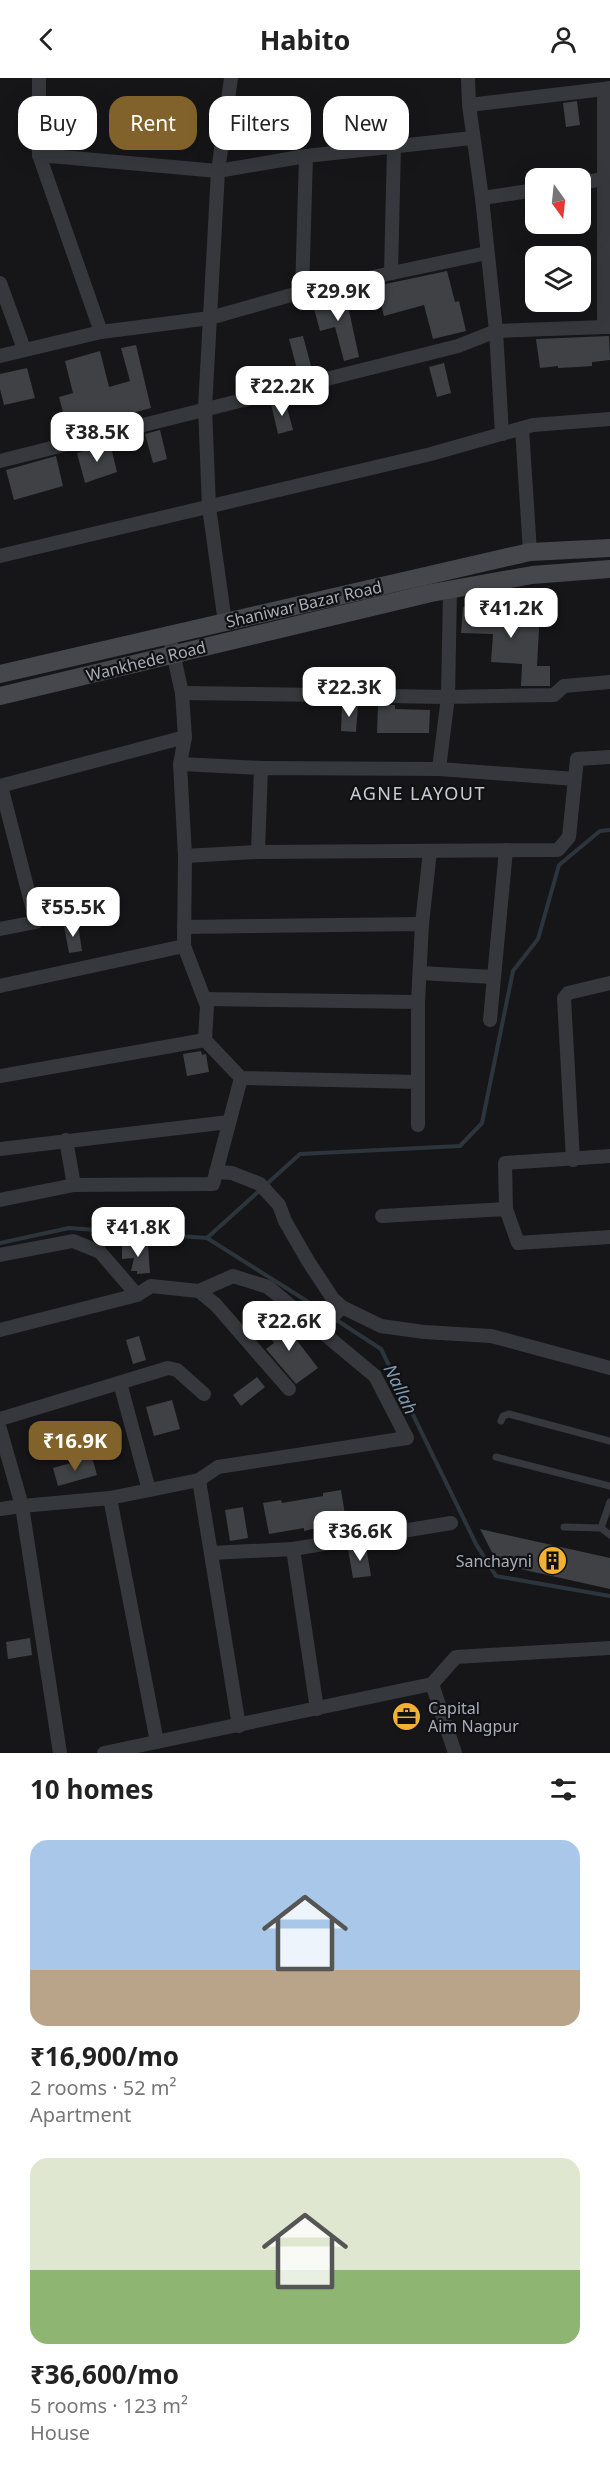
<!DOCTYPE html>
<meta charset="utf-8">
<style>
:root{--surface:#fff;--page:#f6f6f6;--text:#222;--muted:#767676;--accent:#80622a}
body{margin:0;font-family:"Noto Sans",sans-serif;background:var(--page);color:var(--text);height:100vh;display:flex;flex-direction:column;font-size:22px;white-space:nowrap}
*{box-sizing:border-box;margin:0}
p{font-size:20px;color:var(--muted)}
.icon{flex:none;width:33px;height:33px;fill:none;stroke:currentColor;stroke-width:2;stroke-linecap:round;stroke-linejoin:round}
.map{position:relative;height:1675px;overflow:hidden}
.drawer{display:flex;flex-direction:column;background:var(--surface);flex:1}
.drawer>*{flex:none}
.guide{position:absolute;left:18px;top:18px;width:574px;height:54px;display:flex;gap:12px}
.needle{width:39px;rotate:165deg}
.buttons{position:absolute;left:525px;top:90px;display:grid;gap:12px}
.buttons a{display:grid;place-items:center;width:66px;height:66px;border-radius:12px;background:var(--surface);box-shadow:0 6px 24px #0002;font-size:30px}
.price{position:absolute;translate:-50% -51px;padding:0 14px;border-radius:12px;background:#fff;color:#222;font-size:20px;line-height:39px;filter:drop-shadow(0 2px 3px #0008)}
.price::after{content:'';position:absolute;left:50%;top:36px;width:18px;height:14px;margin-left:-9px;background:inherit;clip-path:polygon(0 0,100% 0,50% 100%)}
.price.selected{background:var(--accent);color:#fff}
ul{padding:0;list-style:none}
li{display:grid;align-content:center;gap:12px;height:318px;padding:0 30px}
li span{display:grid;place-items:center;height:186px;border-radius:18px;color:#555}
li>.icon{margin-inline-start:auto}
span .icon{width:108px;height:108px;fill:#fffc;stroke-width:1}
li b{font-size:26px}
h2{display:flex;justify-content:space-between;align-items:center;height:72px;padding:0 30px;font-size:26px}
.chip{padding:0 21px;border-radius:18px;background:var(--surface);box-shadow:0 6px 24px #0002;font-size:21px;line-height:54px}
.chip.selected{background:var(--accent);color:#fff}
header{display:flex;justify-content:space-between;align-items:center;height:78px;padding:0 30px;background:var(--surface);font-size:27px;font-weight:700}
.map>svg:first-child{display:block}
.lines{fill:none;stroke-linecap:round;stroke-linejoin:round}
.stream{stroke:#2c353c;stroke-width:4}
.building{fill:#404145}
.lane{stroke:#37383d;stroke-width:7}
.street{stroke:#37383d;stroke-width:14}
.secondary{stroke:#45474d;stroke-width:18}
.labels{text-anchor:middle;dominant-baseline:central;stroke-width:4.5;stroke-linejoin:round;paint-order:stroke}
.street-label{font-size:16px;fill:#a8adb8;stroke:#111113}
.poi-label{font-size:16px;fill:#a8adb8;stroke:#111113;text-anchor:end}
.neighbourhood-label{font-size:18px;letter-spacing:1.5px;fill:#c9ccd4;stroke:#111113}
.water-label{font-size:18px;font-style:italic;fill:#7f9bb3;stroke:#111113}
</style>
<header><svg class="icon" aria-label="back" viewBox="0 0 24 24"><path d="M15 5l-7 7 7 7"/></svg>Habito<svg class="icon" aria-label="person" viewBox="0 0 24 24"><circle cx="12" cy="8" r="4"/><path d="M4 21q1-7 8-7t8 7"/></svg></header>
<div class="map">
<svg width="610" height="1675" viewBox="0 0 610 1675">
<rect width="100%" height="100%" fill="#161618"/>
<g class="lines">
<g class="stream">
<path d="M 207,1160 L 300,1076 L 460,1068 L 482,1045 L 513,893 L 538,861 L 559,787 L 600,753 L 610,752"/>
<path d="M 0,1165 L 69,1150 L 207,1160 L 329,1237"/>
<path d="M 335,1241 L 381,1271 L 476,1466 L 496,1498 L 610,1518"/>
</g>
</g>
<g class="building">
<path d="M 577,23 L 580,47 L 566,49 L 563,25 Z"/>
<path d="M 447,193 L 455,224 L 459,223 L 466,253 L 433,261 L 424,227 L 384,238 L 376,208 Z"/>
<path d="M 345,214 L 359,279 L 344,283 L 335,249 L 320,253 L 312,223 Z"/>
<path d="M 303,258 L 311,288 L 297,291 L 289,261 Z"/>
<path d="M 609,258 L 610,282 L 592,284 L 592,288 L 578,289 L 558,290 L 558,288 L 540,290 L 536,261 Z"/>
<path d="M 136,267 L 151,330 L 103,343 L 67,349 L 59,319 L 73,315 L 65,283 L 100,273 L 109,309 L 130,303 L 121,270 Z"/>
<path d="M 444,285 L 451,315 L 437,319 L 429,289 Z"/>
<path d="M 27,290 L 35,320 L 4,327 L 0,311 L 0,296 Z"/>
<path d="M 285,322 L 293,352 L 278,356 L 271,326 Z"/>
<path d="M 160,352 L 167,381 L 153,385 L 145,356 Z"/>
<path d="M 110,365 L 117,394 L 85,405 L 77,375 Z"/>
<path d="M 56,378 L 63,408 L 14,422 L 6,392 Z"/>
<path d="M 463,529 L 540,533 L 537,588 L 550,588 L 550,608 L 521,608 L 522,586 L 491,584 L 493,556 L 461,555 Z"/>
<path d="M 342,626 L 358,627 L 356,654 L 341,653 Z"/>
<path d="M 378,627 L 395,627 L 395,631 L 430,632 L 429,655 L 377,655 Z"/>
<path d="M 78,846 L 82,873 L 69,875 L 64,848 Z"/>
<path d="M 201,973 L 202,977 L 206,976 L 209,994 L 187,998 L 183,976 Z"/>
<path d="M 148,1167 L 150,1195 L 137,1196 L 137,1193 L 131,1193 L 134,1180 L 122,1181 L 122,1168 Z"/>
<path d="M 279,1239 L 318,1290 L 296,1306 L 266,1271 L 274,1265 L 264,1251 Z"/>
<path d="M 139,1258 L 146,1282 L 133,1286 L 126,1262 Z"/>
<path d="M 257,1299 L 265,1309 L 241,1328 L 233,1317 Z"/>
<path d="M 172,1322 L 180,1351 L 154,1358 L 146,1329 Z"/>
<path d="M 92,1379 L 97,1397 L 58,1408 L 53,1390 Z"/>
<path d="M 341,1412 L 346,1443 L 304,1453 L 304,1450 L 269,1456 L 263,1425 L 281,1422 L 282,1425 L 323,1418 L 323,1415 Z"/>
<path d="M 243,1429 L 248,1460 L 230,1463 L 225,1432 Z"/>
<path d="M 480,1451 L 610,1480 L 610,1511 L 498,1486 Z"/>
<path d="M 366,1468 L 371,1498 L 353,1500 L 348,1471 Z"/>
<path d="M 30,1560 L 32,1577 L 8,1581 L 6,1564 Z"/>
</g>
<g class="lines">
<g class="lane">
<path d="M 501,1343 L 503,1338 L 509,1336 L 610,1363"/>
<path d="M 496,1379 L 610,1408"/>
<path d="M 610,1424 L 601,1450 L 610,1457"/>
<path d="M 564,1449 L 601,1450"/>
</g>
<g class="street">
<path d="M 39,0 L 39,77 L 218,93 L 306,78"/>
<path d="M 468,0 L 469,27"/>
<path d="M 610,10 L 604,11 L 604,249 L 610,249"/>
<path d="M 39,77 L 101,254"/>
<path d="M 580,105 L 604,101"/>
<path d="M 536,112 L 482,120 L 469,27 L 604,11"/>
<path d="M 391,195 L 394,69"/>
<path d="M 0,205 L 24,271"/>
<path d="M 302,214 L 306,78 L 472,60"/>
<path d="M 0,278 L 101,254 L 210,240 L 302,214 L 487,175"/>
<path d="M 522,350 L 530,474"/>
<path d="M 502,356 L 496,253 L 604,249"/>
<path d="M 0,383 L 458,268 L 496,253 L 482,120"/>
<path d="M 0,478 L 431,376 L 533,347 L 610,341"/>
<path d="M 225,545 L 209,429 L 205,330 L 218,93 L 231,0"/>
<path d="M 182,615 L 448,619 L 450,512"/>
<path d="M 185,659 L 180,686 L 262,690"/>
<path d="M 180,686 L 185,778 L 184,868 L 207,928 L 205,962 L 241,1000 L 418,1004 L 418,1047"/>
<path d="M 439,691 L 448,619 L 554,617 L 564,608 L 610,604"/>
<path d="M 575,701 L 439,691 L 261,690 L 258,774 L 558,772 L 569,759 L 577,681 L 610,679"/>
<path d="M 0,708 L 185,659 L 182,615 L 169,557"/>
<path d="M 185,778 L 258,774"/>
<path d="M 422,846 L 430,773"/>
<path d="M 184,849 L 422,846 L 418,924"/>
<path d="M 0,851 L 36,844 L 1,708"/>
<path d="M 420,895 L 493,899"/>
<path d="M 0,908 L 184,868"/>
<path d="M 205,921 L 418,924 L 418,1004"/>
<path d="M 490,942 L 506,772"/>
<path d="M 0,998 L 205,962"/>
<path d="M 66,1062 L 74,1107"/>
<path d="M 0,1071 L 229,1044"/>
<path d="M 573,1082 L 564,920 L 568,915 L 610,905"/>
<path d="M 216,1094 L 232,1095 L 260,1106 L 279,1127 L 285,1143 L 308,1183 L 333,1221 L 342,1229 L 381,1248 L 424,1254 L 491,1258 L 610,1290"/>
<path d="M 0,1122 L 74,1107 L 213,1106 L 241,1000"/>
<path d="M 506,1131 L 505,1085 L 610,1078"/>
<path d="M 382,1138 L 506,1131 L 518,1165 L 610,1159"/>
<path d="M 0,1177 L 73,1163 L 100,1174 L 137,1217"/>
<path d="M 199,1213 L 216,1227 L 289,1311"/>
<path d="M 0,1252 L 137,1217 L 151,1208 L 199,1213 L 233,1198 L 268,1209 L 375,1298 L 407,1360 L 218,1389 L 199,1402"/>
<path d="M 320,1252 L 342,1229"/>
<path d="M 120,1305 L 149,1412"/>
<path d="M 0,1341 L 168,1290 L 177,1292 L 204,1316"/>
<path d="M 0,1351 L 22,1428 L 110,1420 L 157,1664"/>
<path d="M 110,1420 L 199,1402 L 239,1648"/>
<path d="M 0,1431 L 22,1428 L 60,1675"/>
<path d="M 293,1471 L 451,1445"/>
<path d="M 211,1475 L 293,1471 L 317,1631"/>
<path d="M 432,1606 L 455,1675"/>
<path d="M 104,1675 L 432,1606 L 456,1579 L 610,1570"/>
</g>
<g class="secondary">
<path d="M 0,596 L 530,474 L 610,470"/>
<path d="M 0,618 L 431,515 L 532,497 L 610,491"/>
</g>
</g>
<defs>
<symbol id="building-disc" viewBox="-11 -11 22 22"><circle r="9.5" fill="#f2b134" stroke="#111113"/><path d="M-4-6H4V6H1V3H-1V6H-4ZM-2.5-4.3h1.7v1.8h-1.7ZM.8-4.3h1.7v1.8H.8ZM-2.5-1h1.7V.8h-1.7ZM.8-1h1.7V.8H.8Z" fill="#111"/></symbol>
<symbol id="office-disc" viewBox="-11 -11 22 22"><circle r="9.5" fill="#f2b134" stroke="#111113"/><path d="M-6-3h4V-5.5h4V-3h4V5H-6ZM-1-4.5V-3h2v-1.5ZM-6 0V1H6V0Z" fill="#111"/></symbol>
</defs>
<g fill-rule="evenodd">
<use href="#building-disc" x="536" y="1466" width="33" height="33"/>
<use href="#office-disc" x="390" y="1622" width="33" height="33"/>
</g>
<g class="labels">
<g class="street-label">
<text transform="translate(304 526) rotate(-13)">Shaniwar Bazar Road</text>
<text transform="translate(146 583) rotate(-14)">Wankhede Road</text>
</g>
<g class="poi-label">
<text x="532" y="1483">Sanchayni</text>
<text x="428" y="1630" text-anchor="start">Capital<tspan x="428" dy="18">Aim Nagpur</tspan></text>
</g>
<g class="neighbourhood-label">
<text x="418" y="715">AGNE LAYOUT</text>
</g>
<g class="water-label">
<text transform="translate(401 1311) rotate(64)">Nallah</text>
</g>
</g>
</svg>
<div class="buttons">
<a><svg class="needle" viewBox="-14 -14 28 28"><path d="M0-13l5 13h-10z" fill="#e53935"/><path d="M0 13l5-13h-10z" fill="#767676"/></svg></a>
<a><svg class="icon" aria-label="layers" viewBox="0 0 24 24"><path d="M12 4l9 5-9 5-9-5zM3 14l9 5 9-5"/></svg></a>
</div>
<b class="price" style="left:338px;top:244px">₹29.9K</b>
<b class="price" style="left:282px;top:339px">₹22.2K</b>
<b class="price" style="left:97px;top:385px">₹38.5K</b>
<b class="price" style="left:511px;top:561px">₹41.2K</b>
<b class="price" style="left:349px;top:640px">₹22.3K</b>
<b class="price" style="left:73px;top:860px">₹55.5K</b>
<b class="price" style="left:138px;top:1180px">₹41.8K</b>
<b class="price" style="left:289px;top:1274px">₹22.6K</b>
<b class="price selected" style="left:75px;top:1394px">₹16.9K</b>
<b class="price" style="left:360px;top:1484px">₹36.6K</b>
<div class="guide">
<a class="chip">Buy</a>
<a class="chip selected">Rent</a>
<a class="chip">Filters</a>
<a class="chip">New</a>
</div>
</div>
<section class="drawer">
<h2>10 homes<svg class="icon" aria-label="filters" viewBox="0 0 24 24"><path d="M4 7h16M4 17h16"/><circle cx="9" cy="7" r="2"/><circle cx="15" cy="17" r="2"/></svg></h2>
<ul>
<li><span style="background:linear-gradient(#a9c7e8 70%,#b9a48a 0)"><svg class="icon" aria-label="home" viewBox="0 0 24 24"><path d="M3 11l9-7 9 7M6 9v11h12V9"/></svg></span><div><b>₹16,900/mo</b><p>2 rooms · 52 m²</p><p>Apartment</p></div></li>
<li><span style="background:linear-gradient(#dfe7d0 60%,#8fb573 0)"><svg class="icon" aria-label="home" viewBox="0 0 24 24"><path d="M3 11l9-7 9 7M6 9v11h12V9"/></svg></span><div><b>₹36,600/mo</b><p>5 rooms · 123 m²</p><p>House</p></div></li>
</ul>
</section>
